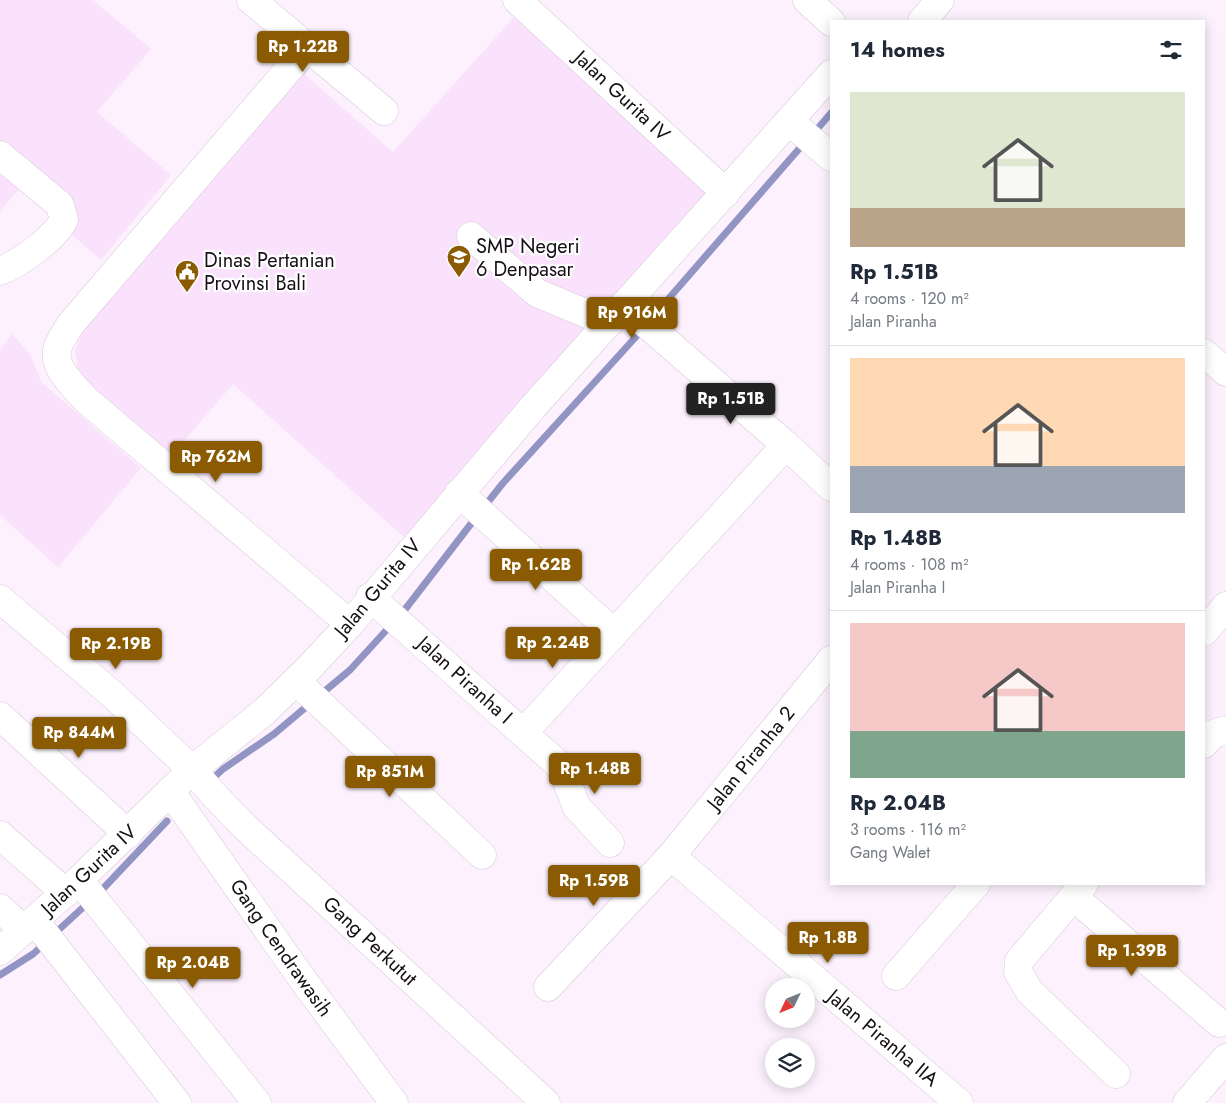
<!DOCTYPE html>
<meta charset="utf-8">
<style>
:root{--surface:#fff;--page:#f6f6f7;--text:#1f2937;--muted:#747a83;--line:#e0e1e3;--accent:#8b5b03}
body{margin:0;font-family:Jost,sans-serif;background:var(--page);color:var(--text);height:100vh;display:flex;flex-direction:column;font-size:19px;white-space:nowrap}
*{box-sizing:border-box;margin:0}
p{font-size:16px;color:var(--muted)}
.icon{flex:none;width:28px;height:28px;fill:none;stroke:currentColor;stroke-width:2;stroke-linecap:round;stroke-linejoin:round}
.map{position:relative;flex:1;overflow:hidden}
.side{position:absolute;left:830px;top:20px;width:375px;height:865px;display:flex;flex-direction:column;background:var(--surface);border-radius:0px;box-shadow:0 2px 12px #0003}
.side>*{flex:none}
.needle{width:32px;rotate:227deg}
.tools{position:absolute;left:765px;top:978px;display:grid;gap:10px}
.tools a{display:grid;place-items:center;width:50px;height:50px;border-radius:50%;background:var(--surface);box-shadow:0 2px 12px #0003;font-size:25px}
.price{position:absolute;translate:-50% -42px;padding:0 11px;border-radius:5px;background:var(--accent);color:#fff;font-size:16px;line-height:32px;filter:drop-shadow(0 1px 2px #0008)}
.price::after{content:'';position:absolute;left:50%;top:30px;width:15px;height:11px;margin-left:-8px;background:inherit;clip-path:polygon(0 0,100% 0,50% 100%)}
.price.active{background:#222;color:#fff}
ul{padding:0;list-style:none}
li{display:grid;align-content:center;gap:10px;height:265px;padding:0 20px}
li+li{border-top:1px solid var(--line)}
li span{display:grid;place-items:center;height:155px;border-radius:0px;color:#555}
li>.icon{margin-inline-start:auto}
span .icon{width:90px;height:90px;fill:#fffc;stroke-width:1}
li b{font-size:21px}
h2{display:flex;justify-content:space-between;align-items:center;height:60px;padding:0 20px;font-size:21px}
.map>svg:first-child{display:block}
.built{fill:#fae2fc}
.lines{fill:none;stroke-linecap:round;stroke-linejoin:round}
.stream{stroke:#9295c4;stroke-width:7}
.minor-casing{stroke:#d9c7da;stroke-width:29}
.minor{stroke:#fff;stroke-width:28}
.labels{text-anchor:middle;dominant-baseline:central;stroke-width:4.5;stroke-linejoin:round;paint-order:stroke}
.street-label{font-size:20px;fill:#150f15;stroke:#fff}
.poi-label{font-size:20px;fill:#150f15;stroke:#fff;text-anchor:start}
</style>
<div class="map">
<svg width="1226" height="1103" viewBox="0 0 1226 1103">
<rect width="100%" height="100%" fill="#fcf1fd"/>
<g class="built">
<path d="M 0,0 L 93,0 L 151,49 L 97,112 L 171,175 L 101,260 L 19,189 L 0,211 Z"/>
<path d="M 514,17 L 709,195 L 406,539 L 233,384 L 172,455 L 93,389 L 78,369 L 75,349 L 85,327 L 303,73 L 393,152 Z"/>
<path d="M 12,334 L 30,354 L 42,383 L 141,468 L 58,567 L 0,515 L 0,350 Z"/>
</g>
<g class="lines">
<g class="stream">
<path d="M 813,134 L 831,113"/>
<path d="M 650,320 L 805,142"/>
<path d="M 484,507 L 503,483 L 643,329"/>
<path d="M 400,616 L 477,516"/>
<path d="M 320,695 L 350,670 L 392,624"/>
<path d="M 210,781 L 223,769 L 274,734 L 312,702"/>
<path d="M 98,894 L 167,821"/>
<path d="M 52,936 L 90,901"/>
<path d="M 0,975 L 33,954 L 44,944"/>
</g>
<defs>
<g id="minor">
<path d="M 251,0 L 384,111"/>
<path d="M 517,0 L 726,193"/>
<path d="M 807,0 L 831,22"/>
<path d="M 922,21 L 940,0"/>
<path d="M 307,48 L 70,325 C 66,333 58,342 57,351 C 54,369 74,386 85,399 L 350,624"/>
<path d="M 789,121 L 831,157"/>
<path d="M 0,155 L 60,205 L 64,220 C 53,240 20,263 0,271"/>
<path d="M 471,236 L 537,293 L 609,323"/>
<path d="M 624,305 L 786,445 L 831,487"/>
<path d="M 1204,353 L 1226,372"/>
<path d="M 459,493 L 614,633"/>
<path d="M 370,597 L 559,765 L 566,779 L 576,806 L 610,843"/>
<path d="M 0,599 L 112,694 L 192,770 L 215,796 L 246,828 L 546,1103"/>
<path d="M 1204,632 L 1226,606"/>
<path d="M 296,681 L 482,855"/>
<path d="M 0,716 L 128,834"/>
<path d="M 523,733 L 786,445"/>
<path d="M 1204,744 L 1213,734 L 1226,730"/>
<path d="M 170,791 L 303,980 L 394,1103"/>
<path d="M 0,835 L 66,893"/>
<path d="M 671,856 L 959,1103"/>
<path d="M 79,880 L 257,1103"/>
<path d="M 1084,884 L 1019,961 L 1018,972 L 1030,992 L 1116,1074"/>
<path d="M 1074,897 L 1219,1023"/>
<path d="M 0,908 L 24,930"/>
<path d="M 35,921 L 177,1103"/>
<path d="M 0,951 L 79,880 L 192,770 L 265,711 L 307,670 L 350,624 L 533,407 L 831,74"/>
<path d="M 896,976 L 976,884"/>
<path d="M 548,987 L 671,856 L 831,660"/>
<path d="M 1187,1103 L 1226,1058"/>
</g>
</defs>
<use href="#minor" class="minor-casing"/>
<use href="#minor" class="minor"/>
</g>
<defs>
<symbol id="school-pin" viewBox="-11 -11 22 30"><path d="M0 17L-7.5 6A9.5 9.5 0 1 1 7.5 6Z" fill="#8b5b03" stroke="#fff"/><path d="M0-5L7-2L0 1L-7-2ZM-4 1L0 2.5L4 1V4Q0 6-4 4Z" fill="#fff"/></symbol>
<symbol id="civic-pin" viewBox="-11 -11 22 30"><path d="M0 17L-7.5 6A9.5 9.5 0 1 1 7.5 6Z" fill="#8b5b03" stroke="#fff"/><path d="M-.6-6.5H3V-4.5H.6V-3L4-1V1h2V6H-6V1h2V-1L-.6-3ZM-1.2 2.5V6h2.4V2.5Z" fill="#fff"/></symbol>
</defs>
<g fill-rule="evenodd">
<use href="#school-pin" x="445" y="243" width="28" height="38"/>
<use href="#civic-pin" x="173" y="258" width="28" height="38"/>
</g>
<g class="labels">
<g class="street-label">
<text transform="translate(622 96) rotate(43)">Jalan Gurita IV</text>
<text transform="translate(378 588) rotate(-50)">Jalan Gurita IV</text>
<text transform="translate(465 680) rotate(42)">Jalan Piranha I</text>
<text transform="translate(751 758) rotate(-51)">Jalan Piranha 2</text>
<text transform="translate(89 870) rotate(-43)">Jalan Gurita IV</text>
<text transform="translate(370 941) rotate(43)">Gang Perkutut</text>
<text transform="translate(281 948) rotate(55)">Gang Cendrawasih</text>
<text transform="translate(883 1038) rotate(40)">Jalan Piranha IIA</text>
</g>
<g class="poi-label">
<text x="476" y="246">SMP Negeri<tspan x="476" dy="23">6 Denpasar</tspan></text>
<text x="204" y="260">Dinas Pertanian<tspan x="204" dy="23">Provinsi Bali</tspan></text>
</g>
</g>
</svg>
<div class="tools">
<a><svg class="needle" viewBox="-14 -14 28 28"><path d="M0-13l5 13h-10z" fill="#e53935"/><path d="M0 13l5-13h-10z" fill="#747a83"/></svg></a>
<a><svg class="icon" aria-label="layers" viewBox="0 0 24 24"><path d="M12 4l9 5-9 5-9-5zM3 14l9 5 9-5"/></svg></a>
</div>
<b class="price" style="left:303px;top:73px">Rp 1.22B</b>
<b class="price" style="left:632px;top:339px">Rp 916M</b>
<b class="price active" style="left:731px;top:425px">Rp 1.51B</b>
<b class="price" style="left:216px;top:483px">Rp 762M</b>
<b class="price" style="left:536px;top:591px">Rp 1.62B</b>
<b class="price" style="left:553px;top:669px">Rp 2.24B</b>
<b class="price" style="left:116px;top:670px">Rp 2.19B</b>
<b class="price" style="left:79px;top:759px">Rp 844M</b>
<b class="price" style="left:595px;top:795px">Rp 1.48B</b>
<b class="price" style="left:390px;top:798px">Rp 851M</b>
<b class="price" style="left:594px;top:907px">Rp 1.59B</b>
<b class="price" style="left:828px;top:964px">Rp 1.8B</b>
<b class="price" style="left:1132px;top:977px">Rp 1.39B</b>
<b class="price" style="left:193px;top:989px">Rp 2.04B</b>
<section class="side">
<h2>14 homes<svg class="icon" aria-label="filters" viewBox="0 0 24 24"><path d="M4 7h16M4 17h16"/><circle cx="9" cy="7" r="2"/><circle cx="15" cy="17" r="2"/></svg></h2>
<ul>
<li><span style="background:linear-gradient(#dfe7d0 75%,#b9a48a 0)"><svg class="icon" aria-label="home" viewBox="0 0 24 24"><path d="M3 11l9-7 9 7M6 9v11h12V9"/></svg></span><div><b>Rp 1.51B</b><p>4 rooms · 120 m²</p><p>Jalan Piranha</p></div></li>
<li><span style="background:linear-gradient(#ffd9b3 70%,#9aa5b1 0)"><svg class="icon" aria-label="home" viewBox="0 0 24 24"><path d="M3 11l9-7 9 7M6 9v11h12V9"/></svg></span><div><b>Rp 1.48B</b><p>4 rooms · 108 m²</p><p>Jalan Piranha I</p></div></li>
<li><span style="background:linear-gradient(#f6c9c9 70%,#7fa58c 0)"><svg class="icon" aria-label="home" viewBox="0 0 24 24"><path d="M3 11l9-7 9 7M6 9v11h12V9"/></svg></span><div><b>Rp 2.04B</b><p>3 rooms · 116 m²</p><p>Gang Walet</p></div></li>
</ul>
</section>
</div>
